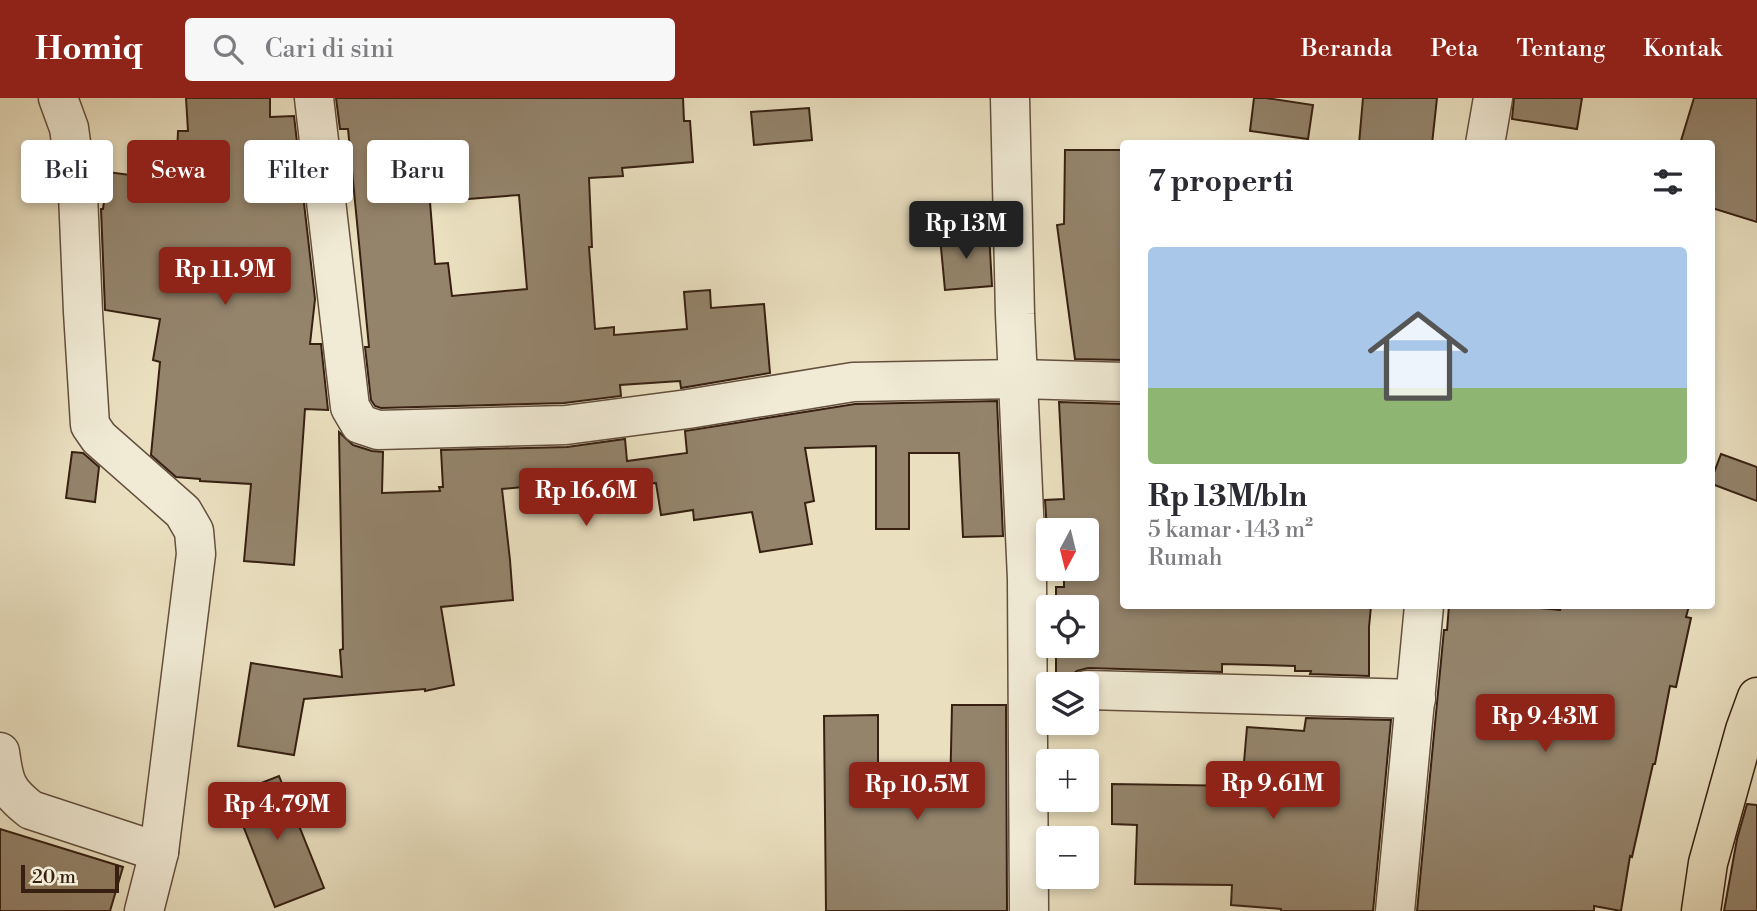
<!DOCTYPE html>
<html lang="id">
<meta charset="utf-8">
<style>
:root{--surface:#fff;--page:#f7f7f7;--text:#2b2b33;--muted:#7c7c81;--accent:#8f2418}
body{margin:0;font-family:"Libre Bodoni",serif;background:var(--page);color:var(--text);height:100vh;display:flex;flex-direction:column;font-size:26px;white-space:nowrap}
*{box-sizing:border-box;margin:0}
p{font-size:23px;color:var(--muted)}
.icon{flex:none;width:38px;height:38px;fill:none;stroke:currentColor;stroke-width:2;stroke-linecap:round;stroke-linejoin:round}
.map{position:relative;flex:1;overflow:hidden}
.details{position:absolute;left:1120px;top:42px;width:595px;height:469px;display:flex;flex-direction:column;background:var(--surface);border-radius:7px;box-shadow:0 4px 10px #0003}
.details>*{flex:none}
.hud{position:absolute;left:21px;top:42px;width:665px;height:63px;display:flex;gap:14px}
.needle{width:46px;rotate:187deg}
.buttons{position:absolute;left:1036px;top:420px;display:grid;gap:14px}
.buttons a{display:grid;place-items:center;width:63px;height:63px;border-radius:7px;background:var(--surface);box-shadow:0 4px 10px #0003;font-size:35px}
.scale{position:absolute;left:21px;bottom:18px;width:98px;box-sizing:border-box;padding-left:7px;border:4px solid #372012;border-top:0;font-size:19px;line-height:24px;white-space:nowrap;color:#372012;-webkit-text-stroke:5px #f1ebd6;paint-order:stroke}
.price{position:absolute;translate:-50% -60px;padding:0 16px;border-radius:7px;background:var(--accent);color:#fff;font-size:23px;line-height:46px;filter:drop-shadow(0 2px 4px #0008)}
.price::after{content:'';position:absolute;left:50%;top:42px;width:21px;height:16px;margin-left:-10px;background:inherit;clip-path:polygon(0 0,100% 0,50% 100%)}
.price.on{background:#222;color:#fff}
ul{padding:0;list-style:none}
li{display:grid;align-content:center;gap:14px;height:371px;padding:0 28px}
li span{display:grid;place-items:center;height:217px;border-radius:7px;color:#555}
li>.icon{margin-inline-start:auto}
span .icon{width:126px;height:126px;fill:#fffc;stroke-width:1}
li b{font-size:30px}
h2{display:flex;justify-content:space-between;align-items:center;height:84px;padding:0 28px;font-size:30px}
.chip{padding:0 24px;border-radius:7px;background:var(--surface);box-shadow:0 4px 10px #0003;font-size:24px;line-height:63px}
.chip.on{background:var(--accent);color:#fff}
header{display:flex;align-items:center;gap:42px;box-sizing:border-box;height:98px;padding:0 35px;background:var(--accent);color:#fff}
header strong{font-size:33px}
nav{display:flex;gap:38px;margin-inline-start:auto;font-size:24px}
.search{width:490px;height:63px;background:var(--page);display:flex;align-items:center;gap:18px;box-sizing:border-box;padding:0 24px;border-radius:7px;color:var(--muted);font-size:26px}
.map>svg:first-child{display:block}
.building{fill:#94846c;stroke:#372012;stroke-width:2;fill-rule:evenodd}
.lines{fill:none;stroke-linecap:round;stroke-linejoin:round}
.minor-casing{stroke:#64503e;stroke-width:41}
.highway-casing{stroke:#372012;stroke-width:41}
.minor{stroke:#f1ebd6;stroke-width:38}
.highway{stroke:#eae0c0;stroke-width:38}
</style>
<header>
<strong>Homiq</strong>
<div class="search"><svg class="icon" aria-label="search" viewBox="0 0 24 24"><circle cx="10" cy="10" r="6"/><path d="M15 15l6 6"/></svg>Cari di sini</div>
<nav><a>Beranda</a><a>Peta</a><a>Tentang</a><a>Kontak</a></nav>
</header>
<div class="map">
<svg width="1757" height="813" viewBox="0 0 1757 813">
<rect width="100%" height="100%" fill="#eae0c0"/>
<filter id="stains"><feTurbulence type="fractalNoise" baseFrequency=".00286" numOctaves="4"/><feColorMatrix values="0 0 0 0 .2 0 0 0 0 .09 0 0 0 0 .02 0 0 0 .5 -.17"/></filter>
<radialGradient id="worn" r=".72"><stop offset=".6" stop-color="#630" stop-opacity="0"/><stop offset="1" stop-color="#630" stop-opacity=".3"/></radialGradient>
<g class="building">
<path d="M 186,0 L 270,0 L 270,19 L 294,18 L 315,201 L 310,246 L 321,246 L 328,312 L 305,311 L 294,467 L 244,463 L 251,386 L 200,383 L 200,381 L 176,379 L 151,357 L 160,264 L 153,262 L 160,221 L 105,212 L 101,111 L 103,111 L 108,74 L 176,83 L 178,33 L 188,33 Z"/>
<path d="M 336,0 L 683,0 L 684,23 L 690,23 L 693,64 L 622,70 L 623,78 L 589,80 L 592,149 L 589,149 L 595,231 L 614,229 L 614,237 L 687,231 L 684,194 L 710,192 L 711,210 L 764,206 L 770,275 L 681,290 L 680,283 L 620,287 L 621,298 L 564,305 L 381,310 L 375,308 L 371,302 L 365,249 L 369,249 L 348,31 L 340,31 ZM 519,97 L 527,191 L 452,198 L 448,165 L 435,166 L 430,104 Z"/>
<path d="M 1254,0 L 1266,0 L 1313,7 L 1308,41 L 1250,33 Z"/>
<path d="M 1363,0 L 1437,0 L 1432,46 L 1359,46 Z"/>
<path d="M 1514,0 L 1582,0 L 1577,31 L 1512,21 Z"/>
<path d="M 1694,0 L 1757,0 L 1757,124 L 1712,110 L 1712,46 L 1680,46 Z"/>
<path d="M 809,10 L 812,42 L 754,47 L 751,14 Z"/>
<path d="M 1065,52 L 1124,52 L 1124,262 L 1075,261 L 1057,127 L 1064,126 Z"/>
<path d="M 989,135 L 992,188 L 945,192 L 940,139 Z"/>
<path d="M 997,303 L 1003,438 L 963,439 L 959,355 L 909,355 L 909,431 L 876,431 L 876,348 L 805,350 L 814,403 L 805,405 L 812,446 L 760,454 L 752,414 L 694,422 L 693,412 L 661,417 L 656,385 L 594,390 L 595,407 L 553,409 L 552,386 L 502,391 L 510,462 L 513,502 L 441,509 L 454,587 L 425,593 L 425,591 L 304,601 L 294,657 L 238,648 L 251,565 L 342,579 L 340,552 L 343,551 L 339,334 L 353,347 L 372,353 L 383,354 L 382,395 L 440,393 L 439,389 L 443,389 L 441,352 L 567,349 L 625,341 L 627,363 L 687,355 L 685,333 L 855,306 Z"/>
<path d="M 1059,304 L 1124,306 L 1124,508 L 1371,508 L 1369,529 L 1369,578 L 1310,576 L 1311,573 L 1295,573 L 1295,568 L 1222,566 L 1222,574 L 1088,570 L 1077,573 L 1073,576 L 1056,576 L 1056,548 L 1087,548 L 1087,509 L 1056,509 L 1056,489 L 1064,489 L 1064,471 L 1087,471 L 1087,432 L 1047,432 L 1045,402 L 1064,401 Z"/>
<path d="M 72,354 L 83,355 L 99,369 L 95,404 L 66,400 Z"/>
<path d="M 1721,356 L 1757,369 L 1757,403 L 1712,386 L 1712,380 Z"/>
<path d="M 1449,508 L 1519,508 L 1560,512 L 1562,508 L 1689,508 L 1686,519 L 1691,520 L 1676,589 L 1670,588 L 1655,666 L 1653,666 L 1632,759 L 1630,758 L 1621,813 L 1594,808 L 1594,813 L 1417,813 L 1444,532 L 1447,532 Z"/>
<path d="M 952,607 L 1006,607 L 1007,813 L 826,813 L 824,618 L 878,617 L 878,696 L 950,698 Z"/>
<path d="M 1306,620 L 1391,622 L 1373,813 L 1281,813 L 1281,811 L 1231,807 L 1232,787 L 1135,786 L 1137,727 L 1112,726 L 1112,686 L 1242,688 L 1247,629 L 1304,633 Z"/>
<path d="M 279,678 L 324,790 L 275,809 L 231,697 Z"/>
<path d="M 1747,706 L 1757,707 L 1757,813 L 1724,813 L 1737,741 Z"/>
<path d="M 0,731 L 123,769 L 110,813 L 0,813 Z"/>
</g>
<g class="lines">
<defs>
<g id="minor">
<path d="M 58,0 L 69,30 L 78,96 L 83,214 L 90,327 L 99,340 L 183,414 L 194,433 L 196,456 L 159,754 L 144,813"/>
<path d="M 314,0 L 350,309 L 360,326 L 378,332 L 566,327 L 688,311 L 853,284 L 1019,281 L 1124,284"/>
<path d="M 1010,0 L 1015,216 L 1027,481 L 1029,813"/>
<path d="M 1485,46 L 1493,0"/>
<path d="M 1087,592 L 1416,601"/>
<path d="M 0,654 C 4,684 6,693 31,712 L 159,754"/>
<path d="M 1395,813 L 1424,508"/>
</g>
<path id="highway" d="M 1701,813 L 1708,765 L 1745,632 L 1757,599"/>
</defs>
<use href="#minor" class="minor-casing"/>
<use href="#highway" class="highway-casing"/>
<use href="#minor" class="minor"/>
<use href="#highway" class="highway"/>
</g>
<rect width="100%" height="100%" filter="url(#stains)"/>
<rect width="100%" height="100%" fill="url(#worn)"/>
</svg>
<div class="buttons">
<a><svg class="needle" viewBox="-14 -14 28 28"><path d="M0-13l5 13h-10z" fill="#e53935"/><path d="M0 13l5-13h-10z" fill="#7c7c81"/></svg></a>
<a><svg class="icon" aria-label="locate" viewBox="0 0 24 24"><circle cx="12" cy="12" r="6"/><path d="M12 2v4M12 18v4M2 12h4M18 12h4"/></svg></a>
<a><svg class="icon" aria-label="layers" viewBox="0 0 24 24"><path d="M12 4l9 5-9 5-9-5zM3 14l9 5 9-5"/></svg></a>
<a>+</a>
<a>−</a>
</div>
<div class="scale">20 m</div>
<b class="price on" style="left:966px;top:163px">Rp 13M</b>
<b class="price" style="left:225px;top:209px">Rp 11.9M</b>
<b class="price" style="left:586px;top:430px">Rp 16.6M</b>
<b class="price" style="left:1545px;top:656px">Rp 9.43M</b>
<b class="price" style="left:1273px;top:723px">Rp 9.61M</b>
<b class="price" style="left:917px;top:724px">Rp 10.5M</b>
<b class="price" style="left:277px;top:744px">Rp 4.79M</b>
<div class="hud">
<a class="chip">Beli</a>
<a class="chip on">Sewa</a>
<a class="chip">Filter</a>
<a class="chip">Baru</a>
</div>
<section class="details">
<h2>7 properti<svg class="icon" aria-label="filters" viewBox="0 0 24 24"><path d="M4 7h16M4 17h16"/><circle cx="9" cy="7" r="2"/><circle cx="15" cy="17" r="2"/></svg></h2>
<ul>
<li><span style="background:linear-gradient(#a9c7e8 65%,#8fb573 0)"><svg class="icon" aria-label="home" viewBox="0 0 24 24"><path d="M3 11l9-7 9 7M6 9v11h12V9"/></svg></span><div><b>Rp 13M/bln</b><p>5 kamar · 143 m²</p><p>Rumah</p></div></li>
</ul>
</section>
</div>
